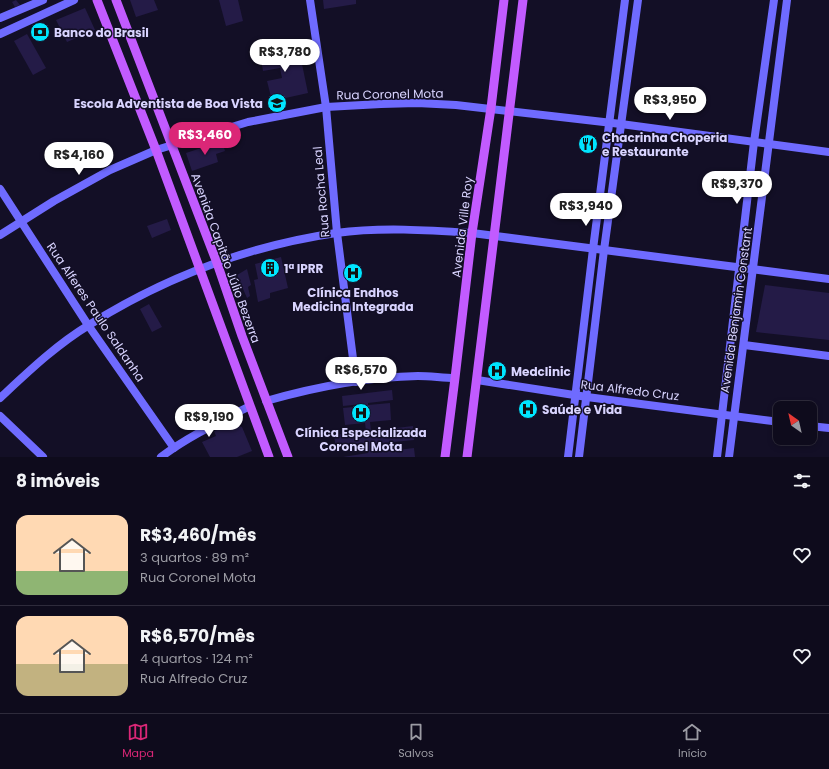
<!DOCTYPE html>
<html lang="pt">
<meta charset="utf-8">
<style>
:root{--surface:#0e0b1c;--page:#1c1929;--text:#f1f3f6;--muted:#9b9ba3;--line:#2e2b3b;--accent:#db2777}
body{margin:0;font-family:Poppins,sans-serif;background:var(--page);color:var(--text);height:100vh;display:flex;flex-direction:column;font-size:15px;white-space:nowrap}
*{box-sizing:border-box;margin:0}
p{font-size:13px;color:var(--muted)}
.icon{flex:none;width:22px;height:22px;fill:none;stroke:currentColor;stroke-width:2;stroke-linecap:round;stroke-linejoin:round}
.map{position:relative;height:457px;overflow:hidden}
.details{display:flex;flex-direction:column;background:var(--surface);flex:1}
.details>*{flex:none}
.needle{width:26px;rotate:326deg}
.controls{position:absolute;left:773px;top:401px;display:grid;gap:8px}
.controls a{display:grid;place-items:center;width:44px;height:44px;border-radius:8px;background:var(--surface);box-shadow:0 2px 6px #0003,0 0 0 1px var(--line);font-size:20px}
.price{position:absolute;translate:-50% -34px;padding:0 9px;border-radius:14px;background:#fff;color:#222;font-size:13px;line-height:26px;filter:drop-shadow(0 1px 2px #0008)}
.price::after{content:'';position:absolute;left:50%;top:24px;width:12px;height:9px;margin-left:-6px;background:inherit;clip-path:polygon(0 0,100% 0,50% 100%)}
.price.selected{background:var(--accent);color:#fff}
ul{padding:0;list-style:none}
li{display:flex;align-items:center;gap:12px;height:100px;padding:0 16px}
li+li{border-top:1px solid var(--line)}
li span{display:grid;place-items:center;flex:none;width:112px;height:80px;border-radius:12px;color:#555}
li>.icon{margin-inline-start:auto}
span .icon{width:48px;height:48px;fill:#fffc;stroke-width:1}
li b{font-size:17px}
h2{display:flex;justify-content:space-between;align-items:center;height:48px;padding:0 16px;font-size:17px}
.tab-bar{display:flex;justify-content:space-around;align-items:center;height:56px;border-top:1px solid var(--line);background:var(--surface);font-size:11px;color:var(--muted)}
.tab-bar a{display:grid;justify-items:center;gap:2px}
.tab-bar .selected{color:var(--accent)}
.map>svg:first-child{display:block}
.building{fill:#241b47}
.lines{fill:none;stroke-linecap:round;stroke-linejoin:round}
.secondary{stroke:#6f6bff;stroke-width:8}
.primary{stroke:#c25bff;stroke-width:9}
.labels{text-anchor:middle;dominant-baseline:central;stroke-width:3;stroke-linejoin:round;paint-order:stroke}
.poi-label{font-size:12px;font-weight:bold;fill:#d9d4ff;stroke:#130f26;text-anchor:start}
.street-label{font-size:12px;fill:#d9d4ff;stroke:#130f26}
</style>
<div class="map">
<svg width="829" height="457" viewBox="0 0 829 457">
<rect width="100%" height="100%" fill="#130f26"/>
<g class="building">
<path d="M 16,0 L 20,5 L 15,7 L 12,2 Z"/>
<path d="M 130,0 L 154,0 L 158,10 L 136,17 Z"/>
<path d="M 219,0 L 238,0 L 243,21 L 226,26 Z"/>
<path d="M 323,0 L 356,0 L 356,4 L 324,9 Z"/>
<path d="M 85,8 L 95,30 L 67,42 L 56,20 Z"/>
<path d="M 27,34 L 46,68 L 33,75 L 14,41 Z"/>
<path d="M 298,45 L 308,93 L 272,101 L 267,81 L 282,78 L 280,68 L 263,71 L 260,53 Z"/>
<path d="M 222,141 L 225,151 L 216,154 L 218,162 L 192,171 L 186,153 Z"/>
<path d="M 167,219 L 171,230 L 152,238 L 147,226 Z"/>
<path d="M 281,257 L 288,288 L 270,293 L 270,298 L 258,302 L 254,280 L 258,279 L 255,264 Z"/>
<path d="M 247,269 L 251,285 L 248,287 L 250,296 L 247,298 L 237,275 Z"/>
<path d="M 765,285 L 829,293 L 829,340 L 756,332 Z"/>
<path d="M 149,304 L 162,327 L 152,332 L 140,309 Z"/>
<path d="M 392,390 L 393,400 L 368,403 L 368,405 L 390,403 L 391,420 L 370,422 L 371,431 L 413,426 L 414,440 L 373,444 L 373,453 L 414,448 L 415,457 L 343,457 L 368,453 L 367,445 L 336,449 L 334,435 L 366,431 L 365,423 L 345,425 L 343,408 L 363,406 L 363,404 L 343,406 L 342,396 Z"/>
<path d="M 234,424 L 242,427 L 252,451 L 237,457 L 210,457 L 202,442 L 216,436 L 214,431 Z"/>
</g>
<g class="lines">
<g class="secondary">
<path d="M 310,0 L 326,107 L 337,233 L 356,382"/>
<path d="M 0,18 L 43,0"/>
<path d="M 0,34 L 74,0"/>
<path d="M 0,189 L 88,325 L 174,448"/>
<path d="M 0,235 L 54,201 L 110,170 L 156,150 L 248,122 L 326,107 L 381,104 L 417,103 L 456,105 L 621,124 L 829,152"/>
<path d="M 744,345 L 829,356"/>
<path d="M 477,380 L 587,397 L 780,422"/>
<path d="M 0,398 C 28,372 56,345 89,325 C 164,278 248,246 336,233 C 380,227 428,230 472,233 L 829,279"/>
<path d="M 266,401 C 315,387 367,377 418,376 C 431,376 443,378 455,378"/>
<path d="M 0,416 L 43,457"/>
<path d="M 810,426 L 829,428"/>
<path d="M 161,457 C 188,437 219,422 250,406"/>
<path d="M 568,457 L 593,249 L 625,0"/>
<path d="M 579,457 L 604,250 L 638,0"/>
<path d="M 717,457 L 754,142 L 774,0"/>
<path d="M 729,457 L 787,0"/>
</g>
<g class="primary">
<path d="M 97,0 L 156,150 L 269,457"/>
<path d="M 116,0 L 217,263 L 242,336 L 288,457"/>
<path d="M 445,457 L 455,378 L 472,233 L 491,108 L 504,0"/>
<path d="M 467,457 L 523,0"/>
</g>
</g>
<defs>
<symbol id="bank-disc" viewBox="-11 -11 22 22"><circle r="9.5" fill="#00e5ff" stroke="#130f26"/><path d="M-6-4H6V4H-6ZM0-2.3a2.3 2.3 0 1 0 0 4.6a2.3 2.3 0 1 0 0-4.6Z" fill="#111"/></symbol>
<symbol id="school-disc" viewBox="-11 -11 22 22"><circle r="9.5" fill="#00e5ff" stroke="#130f26"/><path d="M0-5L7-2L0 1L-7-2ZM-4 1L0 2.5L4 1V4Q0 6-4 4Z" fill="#111"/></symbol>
<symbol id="restaurant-disc" viewBox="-11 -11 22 22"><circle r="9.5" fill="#00e5ff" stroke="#130f26"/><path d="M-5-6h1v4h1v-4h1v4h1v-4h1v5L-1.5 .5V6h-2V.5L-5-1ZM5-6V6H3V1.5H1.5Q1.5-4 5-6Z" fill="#111"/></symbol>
<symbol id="building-disc" viewBox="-11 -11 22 22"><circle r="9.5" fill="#00e5ff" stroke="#130f26"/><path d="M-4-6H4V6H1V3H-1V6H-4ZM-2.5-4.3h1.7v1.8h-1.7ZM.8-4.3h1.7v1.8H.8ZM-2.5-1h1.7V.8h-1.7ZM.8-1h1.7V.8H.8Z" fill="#111"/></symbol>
<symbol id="hospital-disc" viewBox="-11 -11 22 22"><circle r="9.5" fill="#00e5ff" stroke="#130f26"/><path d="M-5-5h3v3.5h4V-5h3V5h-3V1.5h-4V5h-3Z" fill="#111"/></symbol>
</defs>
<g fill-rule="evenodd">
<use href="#bank-disc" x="29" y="21" width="22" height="22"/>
<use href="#school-disc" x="266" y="92" width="22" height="22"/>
<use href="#restaurant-disc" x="577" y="133" width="22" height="22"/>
<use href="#building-disc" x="259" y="257" width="22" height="22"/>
<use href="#hospital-disc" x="342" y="262" width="22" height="22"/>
<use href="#hospital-disc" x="486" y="360" width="22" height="22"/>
<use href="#hospital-disc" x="517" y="398" width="22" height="22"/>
<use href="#hospital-disc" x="350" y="402" width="22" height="22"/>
</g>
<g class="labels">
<g class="poi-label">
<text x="54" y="32">Banco do Brasil</text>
<text x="263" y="103" text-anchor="end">Escola Adventista de Boa Vista</text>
<text x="602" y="137">Chacrinha Choperia<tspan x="602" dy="14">e Restaurante</tspan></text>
<text x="284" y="268">1ª IPRR</text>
<text x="353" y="292" text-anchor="middle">Clínica Endhos<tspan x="353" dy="14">Medicina Integrada</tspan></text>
<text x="511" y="371">Medclinic</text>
<text x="542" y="409">Saúde e Vida</text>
<text x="361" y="432" text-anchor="middle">Clínica Especializada<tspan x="361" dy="14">Coronel Mota</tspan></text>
</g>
<g class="street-label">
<text transform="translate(390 94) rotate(-1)">Rua Coronel Mota</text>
<text transform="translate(321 192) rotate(-95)">Rua Rocha Leal</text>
<text transform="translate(462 227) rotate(-83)">Avenida Ville Roy</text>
<text transform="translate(226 258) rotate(70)">Avenida Capitão Júlio Bezerra</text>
<text transform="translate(736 310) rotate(-82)">Avenida Benjamin Constant</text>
<text transform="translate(96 312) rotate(56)">Rua Alferes Paulo Saldanha</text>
<text transform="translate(630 390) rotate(7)">Rua Alfredo Cruz</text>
</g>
</g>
</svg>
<div class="controls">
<a><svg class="needle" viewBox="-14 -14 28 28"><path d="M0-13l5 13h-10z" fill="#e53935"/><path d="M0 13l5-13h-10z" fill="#9b9ba3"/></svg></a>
</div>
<b class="price" style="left:285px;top:73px">R$3,780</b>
<b class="price" style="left:670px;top:121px">R$3,950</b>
<b class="price selected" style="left:205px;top:156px">R$3,460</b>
<b class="price" style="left:79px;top:176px">R$4,160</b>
<b class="price" style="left:737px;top:205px">R$9,370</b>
<b class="price" style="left:586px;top:227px">R$3,940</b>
<b class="price" style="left:361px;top:391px">R$6,570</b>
<b class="price" style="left:209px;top:438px">R$9,190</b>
</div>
<section class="details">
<h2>8 imóveis<svg class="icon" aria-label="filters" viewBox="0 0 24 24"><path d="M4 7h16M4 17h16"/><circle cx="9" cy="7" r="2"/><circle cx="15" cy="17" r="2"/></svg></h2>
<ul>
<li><span style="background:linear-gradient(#ffd9b3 70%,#8fb573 0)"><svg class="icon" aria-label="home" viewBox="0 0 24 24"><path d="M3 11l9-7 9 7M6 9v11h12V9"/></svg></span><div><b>R$3,460/mês</b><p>3 quartos · 89 m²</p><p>Rua Coronel Mota</p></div><svg class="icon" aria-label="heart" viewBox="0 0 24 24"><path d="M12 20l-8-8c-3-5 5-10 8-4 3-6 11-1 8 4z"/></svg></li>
<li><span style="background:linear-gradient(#ffd9b3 60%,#c2b280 0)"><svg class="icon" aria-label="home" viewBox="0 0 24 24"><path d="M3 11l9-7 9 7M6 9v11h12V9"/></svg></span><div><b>R$6,570/mês</b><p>4 quartos · 124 m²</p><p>Rua Alfredo Cruz</p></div><svg class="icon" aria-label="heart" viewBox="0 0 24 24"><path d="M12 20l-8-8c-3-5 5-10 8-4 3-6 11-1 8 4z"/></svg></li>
</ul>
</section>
<nav class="tab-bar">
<a class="selected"><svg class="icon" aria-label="map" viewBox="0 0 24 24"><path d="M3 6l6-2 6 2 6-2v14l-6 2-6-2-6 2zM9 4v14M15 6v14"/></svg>Mapa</a>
<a><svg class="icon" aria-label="saved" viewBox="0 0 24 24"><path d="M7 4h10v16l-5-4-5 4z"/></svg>Salvos</a>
<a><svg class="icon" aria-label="home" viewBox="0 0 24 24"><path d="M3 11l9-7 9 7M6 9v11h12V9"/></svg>Início</a>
</nav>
